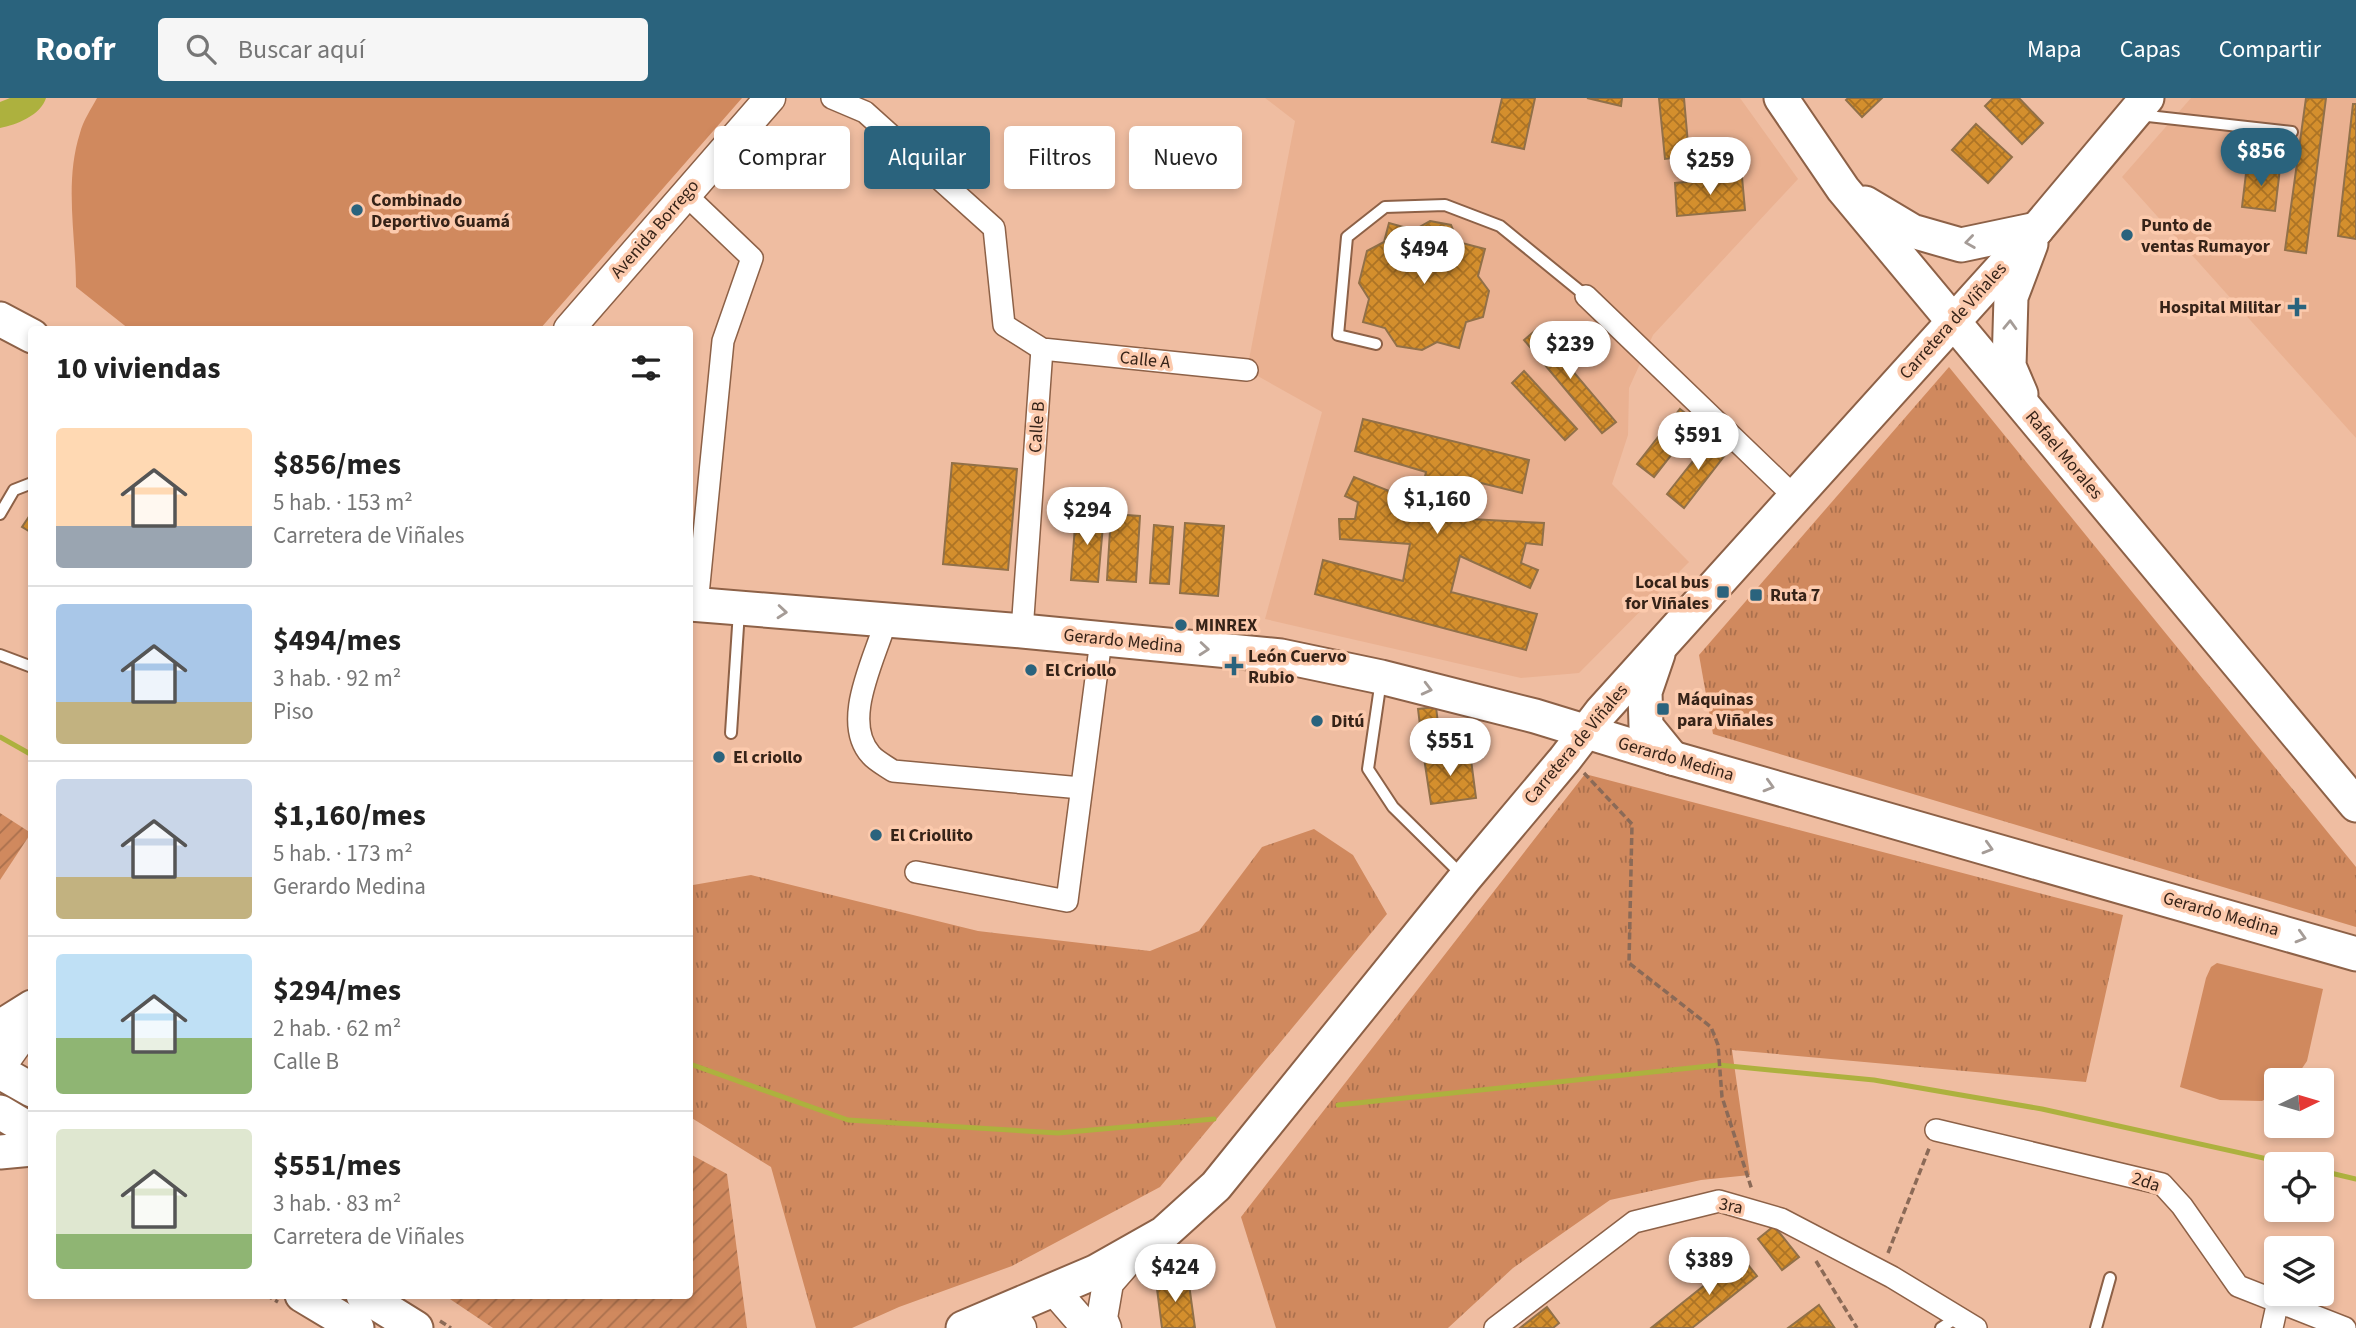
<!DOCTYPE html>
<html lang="es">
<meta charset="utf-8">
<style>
:root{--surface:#fff;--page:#f6f6f6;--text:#222;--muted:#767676;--line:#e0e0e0;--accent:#2a637d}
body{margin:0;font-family:"Source Sans 3",sans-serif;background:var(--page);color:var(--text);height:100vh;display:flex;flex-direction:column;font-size:26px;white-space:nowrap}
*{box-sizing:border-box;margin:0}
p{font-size:23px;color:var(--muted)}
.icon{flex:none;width:38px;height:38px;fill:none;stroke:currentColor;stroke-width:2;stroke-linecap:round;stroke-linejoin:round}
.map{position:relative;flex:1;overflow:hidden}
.details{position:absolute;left:28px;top:228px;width:665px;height:973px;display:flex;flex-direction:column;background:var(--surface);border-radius:7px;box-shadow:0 4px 10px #0003}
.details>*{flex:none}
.top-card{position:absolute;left:714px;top:28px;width:665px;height:63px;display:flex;gap:14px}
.needle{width:46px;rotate:85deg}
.fabs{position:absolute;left:2264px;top:970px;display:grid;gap:14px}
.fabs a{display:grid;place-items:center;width:70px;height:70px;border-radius:7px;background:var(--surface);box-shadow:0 4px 10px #0003;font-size:35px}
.price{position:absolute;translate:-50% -60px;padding:0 16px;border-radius:24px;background:#fff;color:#222;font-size:23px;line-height:46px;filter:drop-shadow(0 2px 4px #0008)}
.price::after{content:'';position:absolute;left:50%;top:42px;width:21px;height:16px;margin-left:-10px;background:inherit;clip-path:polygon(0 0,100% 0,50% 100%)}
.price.selected{background:var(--accent);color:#fff}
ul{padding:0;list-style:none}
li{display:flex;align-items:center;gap:21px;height:175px;padding:0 28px}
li+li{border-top:2px solid var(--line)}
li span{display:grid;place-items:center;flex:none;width:196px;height:140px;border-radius:7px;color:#555}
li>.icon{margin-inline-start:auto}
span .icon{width:84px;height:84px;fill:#fffc;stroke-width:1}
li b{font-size:30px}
h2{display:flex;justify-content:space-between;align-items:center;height:84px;padding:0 28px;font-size:30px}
.pill{padding:0 24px;border-radius:7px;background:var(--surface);box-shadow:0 4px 10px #0003;font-size:24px;line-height:63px}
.pill.selected{background:var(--accent);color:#fff}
header{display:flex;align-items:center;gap:42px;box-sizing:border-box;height:98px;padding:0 35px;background:var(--accent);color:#fff}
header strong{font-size:33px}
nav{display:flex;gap:38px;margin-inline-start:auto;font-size:24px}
.search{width:490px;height:63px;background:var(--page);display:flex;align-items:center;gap:18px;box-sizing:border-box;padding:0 24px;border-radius:7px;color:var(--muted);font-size:26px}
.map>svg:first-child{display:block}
.built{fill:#eab191}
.grass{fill:url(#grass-tufts)}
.park{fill:#d0895e}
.garden{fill:url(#garden-furrows)}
.water{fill:#adb13e}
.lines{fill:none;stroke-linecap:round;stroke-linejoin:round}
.stream{stroke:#adb13e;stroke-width:5}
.building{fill:url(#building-cross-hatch);stroke:#917048;stroke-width:2}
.lane-casing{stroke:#8d6147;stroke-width:14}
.street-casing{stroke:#8d6147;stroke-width:24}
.secondary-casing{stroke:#8d6147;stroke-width:33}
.primary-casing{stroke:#8d6147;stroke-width:37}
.path{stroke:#8b6a57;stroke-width:3.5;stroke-dasharray:7 3.5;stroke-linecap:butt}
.lane{stroke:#fff;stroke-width:10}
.street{stroke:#fff;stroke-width:21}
.secondary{stroke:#fff;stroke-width:30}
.primary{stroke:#fff;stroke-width:33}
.oneway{stroke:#a59c97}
.poi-dot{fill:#2a637d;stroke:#fccaad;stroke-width:2.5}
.labels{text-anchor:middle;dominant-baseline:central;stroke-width:7;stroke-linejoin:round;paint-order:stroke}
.poi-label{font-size:18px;font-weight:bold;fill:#362318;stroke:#fccaad;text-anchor:start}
.street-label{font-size:18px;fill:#362318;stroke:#fccaad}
</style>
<header>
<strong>Roofr</strong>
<div class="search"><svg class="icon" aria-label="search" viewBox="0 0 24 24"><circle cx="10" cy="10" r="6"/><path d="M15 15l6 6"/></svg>Buscar aquí</div>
<nav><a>Mapa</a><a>Capas</a><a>Compartir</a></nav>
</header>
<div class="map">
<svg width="2356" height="1230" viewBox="0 0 2356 1230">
<defs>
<pattern id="grass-tufts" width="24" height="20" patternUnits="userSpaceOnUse" patternTransform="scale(1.75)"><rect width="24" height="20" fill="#d0895e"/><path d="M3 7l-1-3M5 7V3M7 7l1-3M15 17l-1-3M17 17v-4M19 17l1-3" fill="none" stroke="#aa704d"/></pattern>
<pattern id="garden-furrows" width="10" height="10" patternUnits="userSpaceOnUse" patternTransform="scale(1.75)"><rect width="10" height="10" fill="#d0895e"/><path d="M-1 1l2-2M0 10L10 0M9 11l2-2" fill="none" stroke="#aa704d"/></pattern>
<pattern id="building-cross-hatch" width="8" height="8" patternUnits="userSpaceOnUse" patternTransform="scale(1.75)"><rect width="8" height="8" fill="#d48f2d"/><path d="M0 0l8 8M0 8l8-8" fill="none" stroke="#ad7425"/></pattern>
</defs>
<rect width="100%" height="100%" fill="#efbda1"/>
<g class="built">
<path d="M 1265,0 L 1740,0 L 1798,81 L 1653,237 L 1629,290 L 1628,337 L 1612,386 L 1689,464 L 1579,575 L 1521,580 L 1265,521 L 1322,314 L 1247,272 L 1295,23 Z"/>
<path d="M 2191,0 L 2356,0 L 2356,340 L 2122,79 Z"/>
</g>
<g class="grass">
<path d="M 1949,269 L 2356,769 L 2356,829 L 1713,636 L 1699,557 Z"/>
<path d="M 1585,676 L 2123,817 L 2086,984 L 1732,952 L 1750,1077 L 1701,1082 L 1610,1102 L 1513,1170 L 1448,1230 L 1276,1230 L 1241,1119 Z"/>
<path d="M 1314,731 L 1353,757 L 1387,816 L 1160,1089 L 1012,1168 L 899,1209 L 852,1230 L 816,1230 L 771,1069 L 690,1019 L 690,794 L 693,787 L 751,777 L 978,833 L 1150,853 L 1199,833 L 1262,749 Z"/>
</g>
<g class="park">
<path d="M 97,0 L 742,0 L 540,231 L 129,231 L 76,189 C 76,138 64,85 80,35 C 83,23 91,11 97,0 Z"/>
<path d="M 2217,865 L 2323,891 L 2307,963 L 2294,982 L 2277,982 L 2277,994 L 2262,1003 L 2220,1002 L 2180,989 L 2206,880 L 2211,869 Z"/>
</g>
<g class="garden">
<path d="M 0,715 L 31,735 L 0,782 Z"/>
<path d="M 690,1056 L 727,1076 L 747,1230 L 493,1230 L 444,1197 L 690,1197 Z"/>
</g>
<path class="water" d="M 10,0 L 46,0 C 41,17 16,27 0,30 L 0,4 Z"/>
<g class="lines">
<g class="stream">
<path d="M 0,639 L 32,657"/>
<path d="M 690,966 L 848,1022 L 1058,1035 L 1214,1021"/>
<path d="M 1338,1007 L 1719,967 L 1874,982 L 2042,1011 L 2290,1066"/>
<path d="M 2322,1073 L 2356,1081"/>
</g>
</g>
<g class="building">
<path d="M 1502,0 L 1535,0 L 1524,51 L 1492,44 Z"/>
<path d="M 1587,0 L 1622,0 L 1621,8 Z"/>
<path d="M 1659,0 L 1684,0 L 1689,58 L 1665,61 Z"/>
<path d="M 1848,0 L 1882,0 L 1862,19 L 1846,2 Z"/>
<path d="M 1993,0 L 2019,0 L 2043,25 L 2022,46 L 1985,8 Z"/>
<path d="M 2306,0 L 2326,0 L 2306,155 L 2285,152 Z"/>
<path d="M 2353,6 L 2356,6 L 2356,141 L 2338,138 Z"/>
<path d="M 1976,26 L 2012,59 L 1988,85 L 1952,52 Z"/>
<path d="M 2247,67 L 2280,70 L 2275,113 L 2242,109 Z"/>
<path d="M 1742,79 L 1745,112 L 1677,118 L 1675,85 Z"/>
<path d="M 1430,123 L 1451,127 L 1458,144 L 1485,151 L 1478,178 L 1489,193 L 1483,219 L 1466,224 L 1459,250 L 1437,244 L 1422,252 L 1397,248 L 1385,230 L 1363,224 L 1369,201 L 1359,185 L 1367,153 L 1384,144 L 1389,125 L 1414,132 Z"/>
<path d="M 1537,231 L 1616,324 L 1602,335 L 1524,242 Z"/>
<path d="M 1524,273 L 1577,331 L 1565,342 L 1512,285 Z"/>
<path d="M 1680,311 L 1697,324 L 1654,379 L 1637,366 Z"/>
<path d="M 1363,321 L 1529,362 L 1522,395 L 1477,384 L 1470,421 L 1544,425 L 1542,447 L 1526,445 L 1521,465 L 1538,472 L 1530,490 L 1460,458 L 1451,494 L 1537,516 L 1526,552 L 1315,496 L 1323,462 L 1403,483 L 1410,446 L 1340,441 L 1339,421 L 1355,421 L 1358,404 L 1345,398 L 1354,379 L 1419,405 L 1426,374 L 1355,353 Z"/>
<path d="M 1712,339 L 1729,352 L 1684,410 L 1667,396 Z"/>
<path d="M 952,365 L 1017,371 L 1008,472 L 943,466 Z"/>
<path d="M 32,414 L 32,435 L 22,429 Z"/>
<path d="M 1076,414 L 1104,416 L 1098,484 L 1071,482 Z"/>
<path d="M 1111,416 L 1140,418 L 1136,484 L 1107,482 Z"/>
<path d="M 1185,425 L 1224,428 L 1218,498 L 1180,495 Z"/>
<path d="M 1154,427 L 1173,429 L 1169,486 L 1150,485 Z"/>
<path d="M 1436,609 L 1442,658 L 1424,660 L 1418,611 Z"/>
<path d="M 1470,654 L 1476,700 L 1431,706 L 1424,660 Z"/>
<path d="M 1774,1128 L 1799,1159 L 1782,1172 L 1758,1141 Z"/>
<path d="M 1741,1158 L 1757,1178 L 1692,1230 L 1651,1230 Z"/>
<path d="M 1188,1179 L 1195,1230 L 1162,1230 L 1156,1183 Z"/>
<path d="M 1819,1207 L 1834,1229 L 1788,1230 Z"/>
<path d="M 1547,1209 L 1559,1225 L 1553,1230 L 1520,1230 Z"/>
</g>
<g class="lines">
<defs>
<g id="lane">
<path d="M 2139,17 L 2292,34"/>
<path d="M 1376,246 L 1338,237 L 1347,139 L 1385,109 L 1445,107 L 1500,128 L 1586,198"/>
<path d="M 0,416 L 14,392 L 32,385"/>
<path d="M 0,557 L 32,569"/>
<path d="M 1381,582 L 1368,671 L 1393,709 L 1462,777"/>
<path d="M 731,635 L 739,513"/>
<path d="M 1941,1230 L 1958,1219"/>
<path d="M 2096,1230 L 2110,1180"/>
</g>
<g id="street">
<path d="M 832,0 L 865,14 L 994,130 L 1004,227 L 1042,251 L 1247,272"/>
<path d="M 685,96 L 752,160 L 723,243 L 697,507"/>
<path d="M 1586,198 L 1795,399"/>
<path d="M 886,522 C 876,559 840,623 871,657 C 876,663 886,668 893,673 L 1081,690"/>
<path d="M 1022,533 L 1042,251"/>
<path d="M 916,774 L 1067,803 L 1101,542"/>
<path d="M 1936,1032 L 2162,1086 L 2182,1108 L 2238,1188 L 2345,1230"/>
<path d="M 1495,1230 L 1634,1124 L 1719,1103 L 1781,1121 L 1892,1179 L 1976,1230"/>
<path d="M 2272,1230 L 2278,1203"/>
</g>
<g id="secondary">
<path d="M 569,231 L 770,0"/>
<path d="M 0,969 L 32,924"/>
<path d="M 1053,1191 L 1087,1230"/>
<path d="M 990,1218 L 1021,1230"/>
<path d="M 1106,1230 L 1102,1220 L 1108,1185 L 1135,1154"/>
</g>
<g id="primary">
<path d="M 1781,0 L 1843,91 L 2356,707"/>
<path d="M 1865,105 L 1912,133 L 1961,147 L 2037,131"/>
<path d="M 0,221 L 32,238"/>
<path d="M 2021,296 L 2009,268 L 2011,199 L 2031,146"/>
<path d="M 690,506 L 1022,533 L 1281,558 L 1381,579 L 1535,618 L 1672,660 L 2356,856"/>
<path d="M 1658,556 L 1645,594 L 1646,628 L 1672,660"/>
<path d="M 0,929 L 32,909"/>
<path d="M 0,974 L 32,992"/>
<path d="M 0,1014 L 32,1033"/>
<path d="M 0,1054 L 32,1051"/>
<path d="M 302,1197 L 357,1230"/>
<path d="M 363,1197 L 416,1230"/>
<path d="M 963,1230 L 1095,1174 L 1164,1135 L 1216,1088 L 1465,780 L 1565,661 L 1601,614 L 2037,131 L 2147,0"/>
</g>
</defs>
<use href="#lane" class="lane-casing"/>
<use href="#street" class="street-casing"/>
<use href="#secondary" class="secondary-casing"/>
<use href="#primary" class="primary-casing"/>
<g class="path">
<path d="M 1584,675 L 1632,726 L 1629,865 L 1711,929 L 1718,947 L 1722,999 L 1752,1092"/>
<path d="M 1888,1155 L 1930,1048"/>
<path d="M 1816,1163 L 1857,1230"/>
<path d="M 266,1197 L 278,1204"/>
<path d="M 440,1223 L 451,1230"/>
</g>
<use href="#lane" class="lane"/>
<use href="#street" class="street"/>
<use href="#secondary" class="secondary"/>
<use href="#primary" class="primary"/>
</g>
<defs><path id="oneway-chevron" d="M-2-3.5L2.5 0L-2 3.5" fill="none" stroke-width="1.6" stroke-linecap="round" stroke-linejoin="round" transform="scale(1.75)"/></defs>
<g class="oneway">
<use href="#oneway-chevron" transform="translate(1970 144) rotate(172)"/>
<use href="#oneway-chevron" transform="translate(2010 227) rotate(-88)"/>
<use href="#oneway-chevron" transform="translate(782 514) rotate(5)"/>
<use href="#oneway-chevron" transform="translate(1204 551) rotate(5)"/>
<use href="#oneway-chevron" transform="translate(1427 591) rotate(14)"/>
<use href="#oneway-chevron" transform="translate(1769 688) rotate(16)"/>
<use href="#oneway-chevron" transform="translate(1988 750) rotate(16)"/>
<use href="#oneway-chevron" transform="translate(2301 839) rotate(16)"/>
</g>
<g class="poi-dot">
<circle cx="357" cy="112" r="7"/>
<circle cx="2127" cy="137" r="7"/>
<path d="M2293.5 198.5h7v7h7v7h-7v7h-7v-7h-7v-7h7z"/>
<rect x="1716" y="487" width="14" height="14" rx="3.5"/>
<rect x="1749" y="490" width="14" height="14" rx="3.5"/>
<circle cx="1181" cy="527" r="7"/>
<path d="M1230.5 557.5h7v7h7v7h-7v7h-7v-7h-7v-7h7z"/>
<circle cx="1031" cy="572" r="7"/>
<rect x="1656" y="604" width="14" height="14" rx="3.5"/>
<circle cx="1317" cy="623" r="7"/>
<circle cx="719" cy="659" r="7"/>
<circle cx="876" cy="737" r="7"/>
</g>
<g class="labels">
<g class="poi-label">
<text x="371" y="102">Combinado<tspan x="371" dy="21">Deportivo Guamá</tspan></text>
<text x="2141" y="127">Punto de<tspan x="2141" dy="21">ventas Rumayor</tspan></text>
<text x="2281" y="209" text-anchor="end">Hospital Militar</text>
<text x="1709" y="484" text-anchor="end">Local bus<tspan x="1709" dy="21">for Viñales</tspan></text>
<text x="1770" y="497">Ruta 7</text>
<text x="1195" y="527">MINREX</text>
<text x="1248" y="558">León Cuervo<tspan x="1248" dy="21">Rubio</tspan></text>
<text x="1045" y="572">El Criollo</text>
<text x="1677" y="601">Máquinas<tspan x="1677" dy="21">para Viñales</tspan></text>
<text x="1331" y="623">Ditú</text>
<text x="733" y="659">El criollo</text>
<text x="890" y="737">El Criollito</text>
</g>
<g class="street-label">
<text transform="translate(655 131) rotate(-49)">Avenida Borrego</text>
<text transform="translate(1953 223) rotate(-48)">Carretera de Viñales</text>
<text transform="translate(1145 262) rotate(6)">Calle A</text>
<text transform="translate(1037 329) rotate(-86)">Calle B</text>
<text transform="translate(2064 357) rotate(50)">Rafael Morales</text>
<text transform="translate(1123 543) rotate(6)">Gerardo Medina</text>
<text transform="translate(1576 646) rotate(-50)">Carretera de Viñales</text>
<text transform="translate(1676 661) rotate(16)">Gerardo Medina</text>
<text transform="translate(2221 816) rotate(16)">Gerardo Medina</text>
<text transform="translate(2146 1084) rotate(19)">2da</text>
<text transform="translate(1731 1108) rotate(11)">3ra</text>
</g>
</g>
</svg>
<div class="fabs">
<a><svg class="needle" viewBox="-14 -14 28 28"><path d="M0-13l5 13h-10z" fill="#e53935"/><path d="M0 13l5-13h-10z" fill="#767676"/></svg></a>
<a><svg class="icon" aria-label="locate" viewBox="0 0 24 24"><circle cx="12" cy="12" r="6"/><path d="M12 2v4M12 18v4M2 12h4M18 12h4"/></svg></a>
<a><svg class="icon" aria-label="layers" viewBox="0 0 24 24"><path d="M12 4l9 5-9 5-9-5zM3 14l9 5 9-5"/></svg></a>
</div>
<b class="price selected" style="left:2261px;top:90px">$856</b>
<b class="price" style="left:1710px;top:99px">$259</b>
<b class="price" style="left:1424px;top:188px">$494</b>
<b class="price" style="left:1570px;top:283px">$239</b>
<b class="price" style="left:1698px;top:374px">$591</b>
<b class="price" style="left:1437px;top:438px">$1,160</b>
<b class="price" style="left:1087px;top:449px">$294</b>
<b class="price" style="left:1450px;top:680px">$551</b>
<b class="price" style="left:1709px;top:1199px">$389</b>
<b class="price" style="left:1175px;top:1206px">$424</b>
<div class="top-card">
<a class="pill">Comprar</a>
<a class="pill selected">Alquilar</a>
<a class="pill">Filtros</a>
<a class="pill">Nuevo</a>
</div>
<section class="details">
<h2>10 viviendas<svg class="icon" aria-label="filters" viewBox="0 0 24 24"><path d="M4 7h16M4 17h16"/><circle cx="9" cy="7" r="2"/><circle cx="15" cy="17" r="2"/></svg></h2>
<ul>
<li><span style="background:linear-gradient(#ffd9b3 70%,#9aa5b1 0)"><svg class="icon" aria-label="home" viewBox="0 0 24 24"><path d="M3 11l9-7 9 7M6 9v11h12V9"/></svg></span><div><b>$856/mes</b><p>5 hab. · 153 m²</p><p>Carretera de Viñales</p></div></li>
<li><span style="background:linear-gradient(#a9c7e8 70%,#c2b280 0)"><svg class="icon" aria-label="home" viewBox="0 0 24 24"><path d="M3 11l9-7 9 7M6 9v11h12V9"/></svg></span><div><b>$494/mes</b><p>3 hab. · 92 m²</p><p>Piso</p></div></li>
<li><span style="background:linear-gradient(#c9d6e8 70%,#c2b280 0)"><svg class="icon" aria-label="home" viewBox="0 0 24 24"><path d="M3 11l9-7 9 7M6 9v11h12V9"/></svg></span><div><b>$1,160/mes</b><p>5 hab. · 173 m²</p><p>Gerardo Medina</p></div></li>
<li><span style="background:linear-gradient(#bfe0f5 60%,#8fb573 0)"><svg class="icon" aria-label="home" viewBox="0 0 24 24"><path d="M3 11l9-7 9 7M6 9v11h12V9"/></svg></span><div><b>$294/mes</b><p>2 hab. · 62 m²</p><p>Calle B</p></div></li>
<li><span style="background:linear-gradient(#dfe7d0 75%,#8fb573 0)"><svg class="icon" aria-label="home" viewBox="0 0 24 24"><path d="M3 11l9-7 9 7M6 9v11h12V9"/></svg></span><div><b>$551/mes</b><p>3 hab. · 83 m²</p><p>Carretera de Viñales</p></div></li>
</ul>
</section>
</div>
